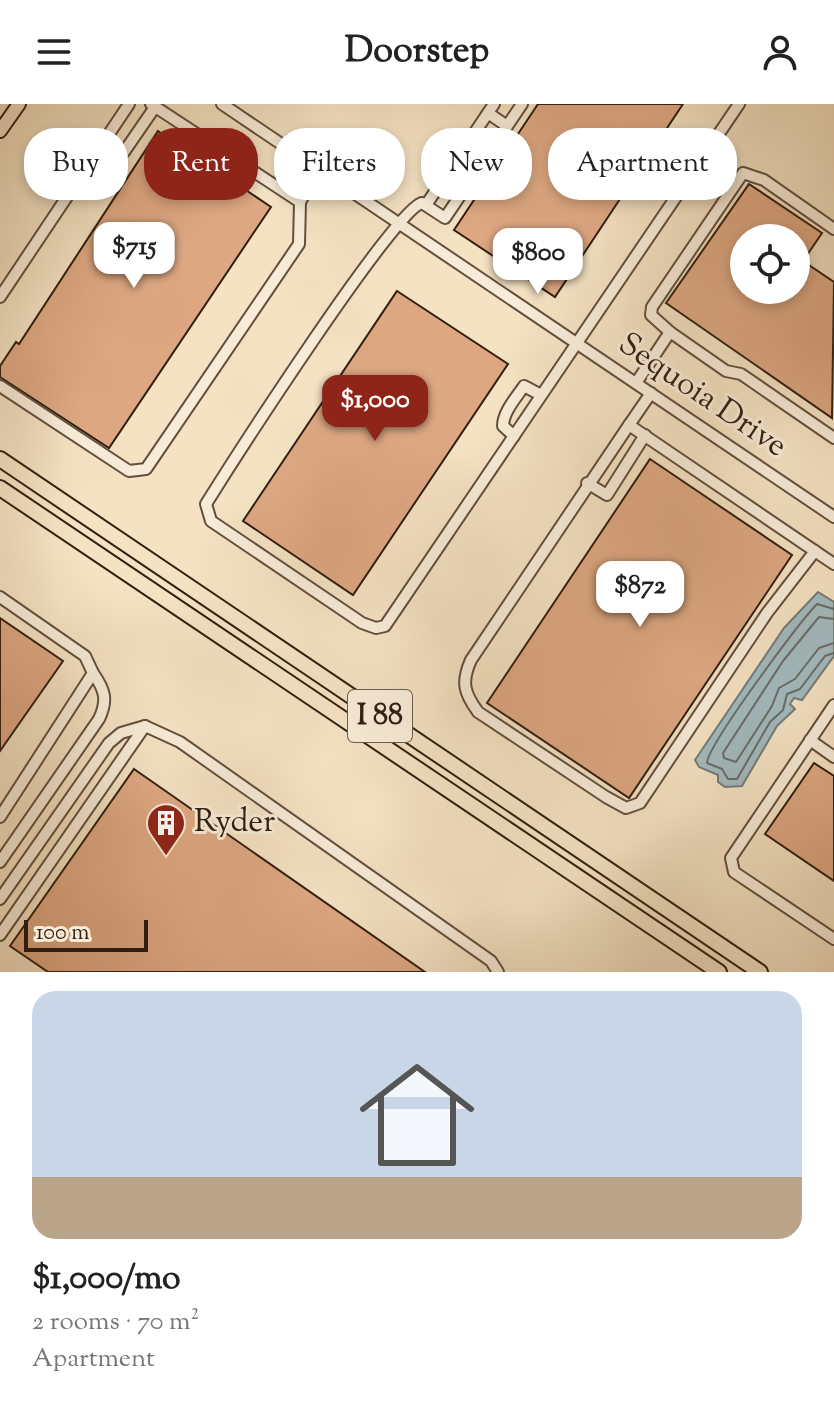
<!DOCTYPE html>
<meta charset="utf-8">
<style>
:root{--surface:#fff;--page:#f6f6f6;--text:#222;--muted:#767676;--line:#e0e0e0;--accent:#8f2418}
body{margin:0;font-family:"Sorts Mill Goudy",serif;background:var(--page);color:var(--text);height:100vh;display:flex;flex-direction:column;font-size:30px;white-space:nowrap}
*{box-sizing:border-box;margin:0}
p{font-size:26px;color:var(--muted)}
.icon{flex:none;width:44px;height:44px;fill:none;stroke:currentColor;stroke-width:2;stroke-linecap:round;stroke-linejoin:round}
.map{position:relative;height:868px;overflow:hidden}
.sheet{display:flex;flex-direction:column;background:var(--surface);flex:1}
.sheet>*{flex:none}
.top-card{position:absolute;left:24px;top:24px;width:786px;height:72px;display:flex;gap:16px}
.buttons{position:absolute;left:730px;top:120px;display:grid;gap:16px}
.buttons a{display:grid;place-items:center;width:80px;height:80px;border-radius:50%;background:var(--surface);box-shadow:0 4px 12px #0003;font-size:40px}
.scale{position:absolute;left:24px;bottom:20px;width:124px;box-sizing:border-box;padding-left:8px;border:4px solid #311e10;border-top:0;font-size:22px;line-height:28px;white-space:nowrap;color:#311e10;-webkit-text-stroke:6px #f8ecd8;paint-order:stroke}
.price{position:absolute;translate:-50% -68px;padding:0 18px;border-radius:16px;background:#fff;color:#222;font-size:26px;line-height:52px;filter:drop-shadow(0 2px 4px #0008)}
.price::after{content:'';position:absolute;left:50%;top:48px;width:24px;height:18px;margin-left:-12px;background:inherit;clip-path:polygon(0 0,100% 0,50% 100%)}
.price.current{background:var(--accent);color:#fff}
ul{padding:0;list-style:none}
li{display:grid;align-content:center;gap:16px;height:424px;padding:0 32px}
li+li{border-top:2px solid var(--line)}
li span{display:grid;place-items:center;height:248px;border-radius:24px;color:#555}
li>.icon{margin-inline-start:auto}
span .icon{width:144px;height:144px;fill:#fffc;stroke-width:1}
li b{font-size:34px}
.pill{padding:0 28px;border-radius:32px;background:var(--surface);box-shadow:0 4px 12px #0003;font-size:28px;line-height:72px}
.pill.current{background:var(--accent);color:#fff}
header{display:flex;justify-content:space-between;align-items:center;height:104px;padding:0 32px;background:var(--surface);font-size:36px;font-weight:700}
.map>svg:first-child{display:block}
.water{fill:#a2babf;stroke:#757c79;stroke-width:2}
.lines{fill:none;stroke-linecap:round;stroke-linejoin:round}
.shore{stroke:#6a6c68;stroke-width:2}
.building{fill:#dda782;stroke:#311e10;stroke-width:2;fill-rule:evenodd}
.minor-casing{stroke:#624f3d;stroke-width:14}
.major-casing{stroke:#311e10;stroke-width:16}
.highway-casing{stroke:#311e10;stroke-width:18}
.minor{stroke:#f8ecd8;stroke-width:10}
.major{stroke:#f4e2c3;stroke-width:12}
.highway{stroke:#f4e2c3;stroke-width:14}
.labels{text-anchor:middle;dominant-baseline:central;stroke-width:6;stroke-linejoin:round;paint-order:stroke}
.shield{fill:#f8ecd8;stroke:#6d5c4c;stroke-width:2}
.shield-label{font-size:30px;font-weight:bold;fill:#311e10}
.street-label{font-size:32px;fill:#311e10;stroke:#f8ecd8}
.poi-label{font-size:32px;fill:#311e10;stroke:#f8ecd8;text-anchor:start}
</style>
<header><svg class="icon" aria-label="menu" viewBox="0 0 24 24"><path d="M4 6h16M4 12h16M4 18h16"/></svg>Doorstep<svg class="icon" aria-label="person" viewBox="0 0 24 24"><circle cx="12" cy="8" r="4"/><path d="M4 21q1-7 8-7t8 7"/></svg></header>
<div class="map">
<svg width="834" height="868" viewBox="0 0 834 868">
<rect width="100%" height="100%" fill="#f4e2c3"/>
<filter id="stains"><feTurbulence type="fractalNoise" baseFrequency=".0025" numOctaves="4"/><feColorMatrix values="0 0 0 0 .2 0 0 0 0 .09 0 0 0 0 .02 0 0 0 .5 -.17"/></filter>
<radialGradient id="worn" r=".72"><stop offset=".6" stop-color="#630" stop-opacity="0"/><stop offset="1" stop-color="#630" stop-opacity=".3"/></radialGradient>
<path class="water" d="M 818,488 L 834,498 L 834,552 L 802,596 L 794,594 L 790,600 L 795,605 L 777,622 L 742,682 L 725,683 L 718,678 L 718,671 L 699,663 L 695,656 L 784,524 Z"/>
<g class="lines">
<g class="shore">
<path d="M 834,505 L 817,500 C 799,519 708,640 707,659 L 722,665 L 728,675 L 737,675 L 770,618 L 783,606 L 787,590 L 800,585 L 825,552 L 834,549"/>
<path d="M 834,515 L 819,513 L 783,557 L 723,649 L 724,654 L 736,658 L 772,602 L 779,584 L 795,575 L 819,544 L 834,539"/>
</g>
</g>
<g class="building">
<path d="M 538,0 L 683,0 L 555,193 L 454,126 Z"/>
<path d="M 158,27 L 271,103 L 109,344 L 0,273 L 0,262 L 16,238 L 19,240 Z"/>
<path d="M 749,80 L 822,129 L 803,157 L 834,178 L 832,314 L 666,199 ZM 744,134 L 796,134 L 796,186 L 744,186 Z"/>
<path d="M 397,187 L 508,260 L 353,491 L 243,417 Z"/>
<path d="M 650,355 L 792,451 L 629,694 L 487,599 Z"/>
<path d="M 0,514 L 63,557 L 0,647 Z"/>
<path d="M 814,659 L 834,672 L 834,777 L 765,730 Z"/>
<path d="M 134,665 L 425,868 L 48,868 L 10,842 Z"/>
</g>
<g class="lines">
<defs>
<g id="minor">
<path d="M 151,0 L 300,98"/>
<path d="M 222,0 L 834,413"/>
<path d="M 522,0 L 445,114 L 422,99 C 395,104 231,360 206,400 L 211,417 L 362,519 L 376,524 L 385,522 L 739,0"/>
<path d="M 488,9 L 507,22"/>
<path d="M 124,48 L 155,3"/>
<path d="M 426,101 L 494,0"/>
<path d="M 0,193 L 129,0"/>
<path d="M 670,228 L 726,267 L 741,270 L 834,334"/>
<path d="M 636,279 L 670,228 L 651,211 L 652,203 L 743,69 L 764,76 L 834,125"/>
<path d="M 0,282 L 129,367 L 146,365 L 299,140 L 300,98 L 319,65"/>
<path d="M 651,289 L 629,321 L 834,460"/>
<path d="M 629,321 L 471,556 C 461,578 464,589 478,608 L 606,693 L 626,704 L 640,699 L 767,509 L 815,447"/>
<path d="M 514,332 L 503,322 C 503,308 516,294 524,282 L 541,291"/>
<path d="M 587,379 L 607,391 L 645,331"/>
<path d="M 0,493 L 85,552 L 93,569 L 0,713"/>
<path d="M 834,601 L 731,754 L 734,768 L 834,835"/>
<path d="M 810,636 L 834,653"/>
<path d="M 0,758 L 99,615 C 108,596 105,586 93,569"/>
<path d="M 0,795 L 109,639 L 121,629 L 145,622 L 180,638 L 491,857 L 498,868"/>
<path d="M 0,831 L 145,622"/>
</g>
<path id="major" d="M 0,27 L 19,0"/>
<g id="highway">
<path d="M 0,355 L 760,868"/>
<path d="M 0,384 L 719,868"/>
</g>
</defs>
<use href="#minor" class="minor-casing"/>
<use href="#major" class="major-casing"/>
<use href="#highway" class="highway-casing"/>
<use href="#minor" class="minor"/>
<use href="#major" class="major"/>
<use href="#highway" class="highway"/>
</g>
<defs>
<symbol id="building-pin" viewBox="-11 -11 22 30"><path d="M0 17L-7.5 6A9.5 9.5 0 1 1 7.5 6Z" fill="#8f2418" stroke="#f8ecd8"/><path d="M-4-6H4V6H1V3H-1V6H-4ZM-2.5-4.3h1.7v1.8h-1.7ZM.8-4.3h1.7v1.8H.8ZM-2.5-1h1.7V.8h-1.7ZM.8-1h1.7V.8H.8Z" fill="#fff"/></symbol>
</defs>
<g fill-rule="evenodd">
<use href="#building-pin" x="144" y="697" width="44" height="60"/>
</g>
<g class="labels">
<rect class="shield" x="348" y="586" width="64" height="52" rx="6"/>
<g class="shield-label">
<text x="380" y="612">I 88</text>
</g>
<g class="street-label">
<text transform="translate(702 292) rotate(34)">Sequoia Drive</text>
</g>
<g class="poi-label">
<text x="194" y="719">Ryder</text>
</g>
</g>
<rect width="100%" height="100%" filter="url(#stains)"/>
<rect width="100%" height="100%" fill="url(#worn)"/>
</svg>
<div class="buttons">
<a><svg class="icon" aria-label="locate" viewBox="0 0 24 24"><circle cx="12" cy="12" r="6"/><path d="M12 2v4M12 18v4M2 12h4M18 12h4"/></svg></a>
</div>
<div class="scale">100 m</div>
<b class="price" style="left:134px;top:186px">$715</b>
<b class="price" style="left:538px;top:192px">$800</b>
<b class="price current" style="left:375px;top:339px">$1,000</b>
<b class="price" style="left:640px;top:525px">$872</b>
<div class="top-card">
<a class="pill">Buy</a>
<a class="pill current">Rent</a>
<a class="pill">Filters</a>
<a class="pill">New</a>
<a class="pill">Apartment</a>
</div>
</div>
<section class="sheet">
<ul>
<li><span style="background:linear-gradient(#c9d6e8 75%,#b9a48a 0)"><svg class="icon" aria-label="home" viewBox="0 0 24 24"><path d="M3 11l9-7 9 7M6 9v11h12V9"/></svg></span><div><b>$1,000/mo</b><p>2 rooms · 70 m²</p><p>Apartment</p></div></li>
</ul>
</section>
